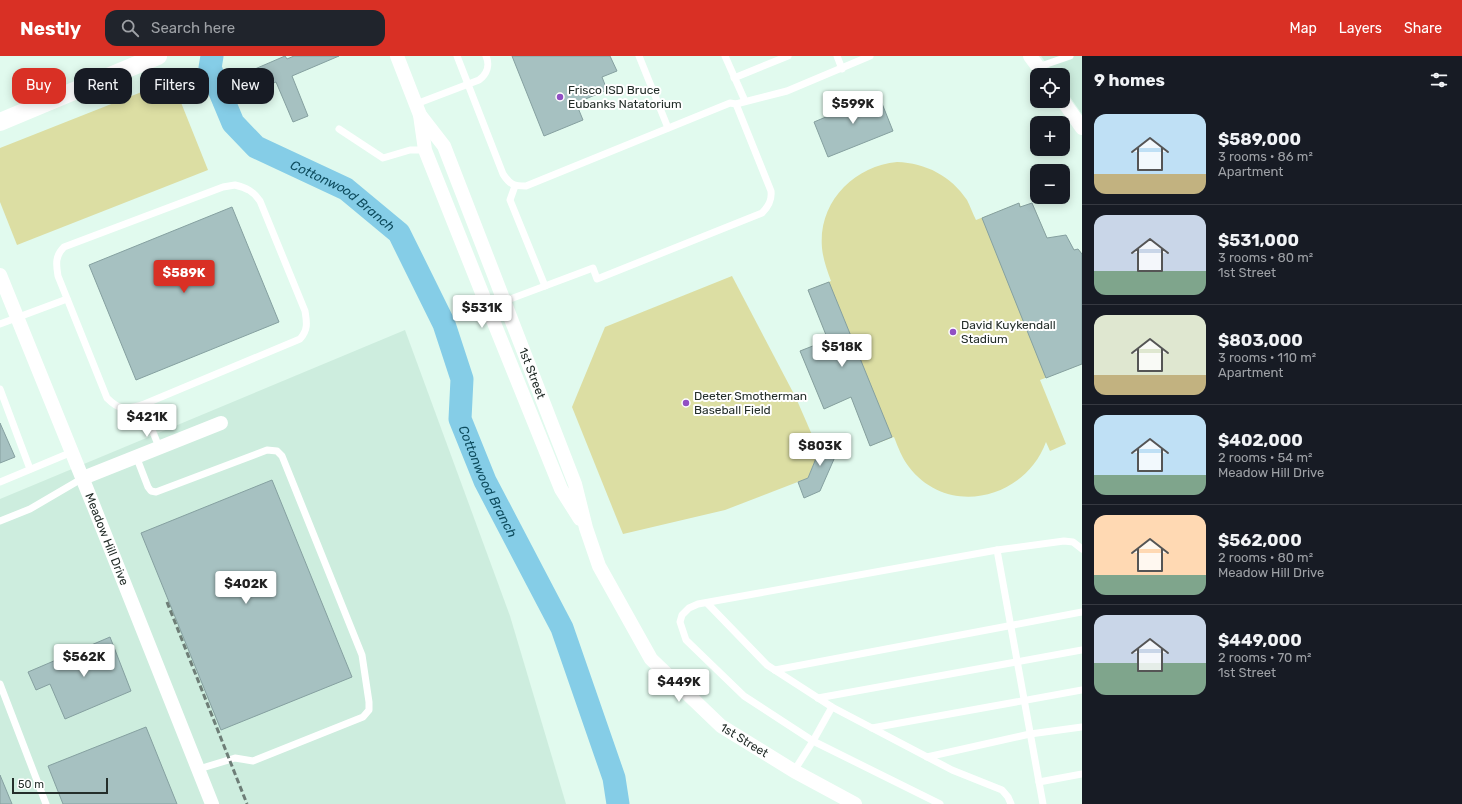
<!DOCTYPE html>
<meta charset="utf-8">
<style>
:root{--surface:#171b24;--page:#20242c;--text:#f1f3f6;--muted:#9ea1a6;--line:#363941;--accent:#d93025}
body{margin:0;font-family:Rubik,sans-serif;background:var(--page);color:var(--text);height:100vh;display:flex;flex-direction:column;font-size:15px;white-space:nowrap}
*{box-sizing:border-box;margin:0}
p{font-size:13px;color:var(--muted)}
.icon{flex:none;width:22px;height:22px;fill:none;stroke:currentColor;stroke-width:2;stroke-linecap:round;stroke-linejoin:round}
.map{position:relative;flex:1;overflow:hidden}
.sheet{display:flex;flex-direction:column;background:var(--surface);width:380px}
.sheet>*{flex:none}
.banner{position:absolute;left:12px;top:12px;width:380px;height:36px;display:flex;gap:8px}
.buttons{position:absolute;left:1030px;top:12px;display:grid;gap:8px}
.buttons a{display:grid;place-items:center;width:40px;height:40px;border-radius:8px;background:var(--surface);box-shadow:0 2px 10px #0003;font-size:20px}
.scale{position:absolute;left:12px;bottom:10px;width:96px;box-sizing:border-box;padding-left:4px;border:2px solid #242e2a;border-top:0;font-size:11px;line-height:14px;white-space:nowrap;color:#242e2a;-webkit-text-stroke:3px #fff;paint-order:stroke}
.price{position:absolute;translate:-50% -34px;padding:0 9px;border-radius:4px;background:#fff;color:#222;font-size:13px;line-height:26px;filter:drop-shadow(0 1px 2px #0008)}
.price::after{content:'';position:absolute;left:50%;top:24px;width:12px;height:9px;margin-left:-6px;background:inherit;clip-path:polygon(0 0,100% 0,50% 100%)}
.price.on{background:var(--accent);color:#fff}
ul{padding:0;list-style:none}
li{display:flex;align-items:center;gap:12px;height:100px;padding:0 12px}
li+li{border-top:1px solid var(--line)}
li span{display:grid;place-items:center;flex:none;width:112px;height:80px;border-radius:12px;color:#555}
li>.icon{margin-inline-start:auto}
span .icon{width:48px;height:48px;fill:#fffc;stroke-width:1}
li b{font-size:17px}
h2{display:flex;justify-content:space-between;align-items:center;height:48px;padding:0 12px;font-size:17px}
.chip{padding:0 14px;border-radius:12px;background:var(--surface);box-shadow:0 2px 10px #0003;font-size:14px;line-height:36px}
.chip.on{background:var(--accent);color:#fff}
header{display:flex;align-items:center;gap:24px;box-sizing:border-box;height:56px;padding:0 20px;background:var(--accent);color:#fff}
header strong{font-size:19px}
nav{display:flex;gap:22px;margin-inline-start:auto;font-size:14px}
.search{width:280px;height:36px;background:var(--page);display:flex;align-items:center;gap:10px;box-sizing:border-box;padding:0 14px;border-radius:12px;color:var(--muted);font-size:15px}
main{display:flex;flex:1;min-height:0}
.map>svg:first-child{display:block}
.built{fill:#cdedde}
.green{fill:#dcdea3}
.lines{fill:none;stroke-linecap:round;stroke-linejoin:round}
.river{stroke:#85cde7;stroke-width:23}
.building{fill:#a6c1c1;stroke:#85a0a0}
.service{stroke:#fff;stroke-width:7}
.minor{stroke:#fff;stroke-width:14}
.tertiary{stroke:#fff;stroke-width:18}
.rail{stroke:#6e7e77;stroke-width:3;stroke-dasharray:6 3;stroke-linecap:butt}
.poi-dot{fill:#914fc4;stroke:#fff;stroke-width:1.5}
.labels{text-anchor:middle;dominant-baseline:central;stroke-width:4;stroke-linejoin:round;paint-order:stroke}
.poi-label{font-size:12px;fill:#242e2a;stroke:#fff;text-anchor:start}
.street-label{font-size:12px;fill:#242e2a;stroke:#fff}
.water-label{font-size:13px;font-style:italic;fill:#0e4c5e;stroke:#fff}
</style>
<header>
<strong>Nestly</strong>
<div class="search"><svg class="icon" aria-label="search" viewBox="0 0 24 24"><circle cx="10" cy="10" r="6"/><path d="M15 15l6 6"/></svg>Search here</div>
<nav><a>Map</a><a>Layers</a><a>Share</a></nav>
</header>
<main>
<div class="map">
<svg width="1082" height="748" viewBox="0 0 1082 748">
<rect width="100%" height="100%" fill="#e1faee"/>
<g class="built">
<path d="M 1041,0 L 1082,0 L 1082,58 L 1063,31 L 1063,19 L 1055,19 Z"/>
<path d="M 405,274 L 510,560 L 566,748 L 0,748 L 0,443 Z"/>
</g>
<g class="green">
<path d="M 172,24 L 208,114 L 17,189 L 0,146 L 0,92 Z"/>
<path d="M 897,106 C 926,107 951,120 967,144 C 970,150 973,158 976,164 L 1019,147 L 1021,151 L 1032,147 L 1047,182 L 1074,194 L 1078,193 L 1082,198 L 1082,308 L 1040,324 L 1066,388 L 1050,395 L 1046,386 C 1025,443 948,462 909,411 C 902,402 898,391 894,381 L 870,390 L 851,341 L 824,353 L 800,295 L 828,284 L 808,234 L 831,225 C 827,214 823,203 822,192 C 818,146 854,110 897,106 Z"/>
<path d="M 732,220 L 796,342 L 819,395 L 808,422 L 725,454 L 623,478 L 572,351 L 605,271 Z"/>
</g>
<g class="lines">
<path class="river" id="s1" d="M 212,0 L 210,12 L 233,67 L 256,91 L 346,133 L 399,177 L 444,268 L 462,323 L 460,363 L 485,425 L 562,572 L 614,722 L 618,748"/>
</g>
<g class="building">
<path d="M 285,0 L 287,3 L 294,0 L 339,0 L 292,20 L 308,60 L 293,66 L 276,26 L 256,34 L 248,16 Z"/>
<path d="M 512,0 L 610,0 L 617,15 L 602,21 L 607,34 L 576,47 L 583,64 L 544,80 Z"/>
<path d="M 879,40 L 893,75 L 828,101 L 814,66 L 833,58 L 831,54 L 861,42 L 863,46 Z"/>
<path d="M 1019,147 L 1020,151 L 1032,147 L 1047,182 L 1066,179 L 1074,194 L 1078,193 L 1082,198 L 1082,308 L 1046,322 L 982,162 Z"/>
<path d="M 232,151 L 279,266 L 136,324 L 89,209 Z"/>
<path d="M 829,226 L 892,381 L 870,390 L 851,341 L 824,353 L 800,295 L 828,284 L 808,234 Z"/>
<path d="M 0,367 L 15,401 L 0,407 Z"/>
<path d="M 832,379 L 838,394 L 820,435 L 804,442 L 798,426 L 808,422 L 819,395 L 815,385 Z"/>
<path d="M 272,424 L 352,621 L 221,674 L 141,477 Z"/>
<path d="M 110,581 L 131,635 L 65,663 L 50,628 L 36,634 L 28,616 Z"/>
<path d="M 146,671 L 177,748 L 63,748 L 48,710 Z"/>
<path d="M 0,719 L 12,748 L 0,748 Z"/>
</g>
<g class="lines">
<g class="service">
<path d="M 457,0 L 503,118 C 510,129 514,130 526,130 L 730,47 L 736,48 L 787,35 L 870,0"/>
<path d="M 639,0 L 668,72"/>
<path d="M 725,0 L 745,45"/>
<path d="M 837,0 L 842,13"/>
<path d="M 1038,11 L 1070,0"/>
<path d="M 734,22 L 788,0"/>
<path d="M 416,48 L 479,24 C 487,18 490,9 486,0"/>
<path d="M 339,73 L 383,102 L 410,94 L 425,94"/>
<path d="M 235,129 C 247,132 253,135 260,145 L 305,255 C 307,267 308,274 300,283 L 142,349 C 125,353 120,355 107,342 L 58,220 C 56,208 55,200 64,191 L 223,131 Z"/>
<path d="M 515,130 L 510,144 L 545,230"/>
<path d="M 505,245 L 593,212 L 597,223 L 762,157 C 769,150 772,144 771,135 L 736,48"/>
<path d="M 0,268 L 67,243"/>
<path d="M 0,333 L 30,413"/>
<path d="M 142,349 L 159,391"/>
<path d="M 136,400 L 148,431 L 151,435 L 156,436 L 267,394 L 277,395 L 282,400 L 362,599 L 369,646 L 369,654 L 363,661 L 253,705 L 235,702 L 199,713"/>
<path d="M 0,426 L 72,396"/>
<path d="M 0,465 L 30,453 L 83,422"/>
<path d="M 997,494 L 1043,748"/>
<path d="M 707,547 L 767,609 L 832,651 L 952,714 L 1002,734 L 1008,741 L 1011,748"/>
<path d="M 775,614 L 1082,556"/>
<path d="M 0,628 L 46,748"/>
<path d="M 818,642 L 1082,594"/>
<path d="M 872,672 L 1082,634"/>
<path d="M 927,701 L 1030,678 L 1082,671"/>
<path d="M 794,715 L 813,685 L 832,651"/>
<path d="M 1039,726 L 1082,718"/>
<path d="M 940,748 L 813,685 L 744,640 L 686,584 L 680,566 L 682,559 L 689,552 L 698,548 L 997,494 L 1064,485 L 1073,486 L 1082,493"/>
</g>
<g class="minor">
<path d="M 397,0 L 420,59 L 425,94 L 488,252 L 561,433 L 580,463"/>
<path d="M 1030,0 L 1044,19"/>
<path d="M 1063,45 L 1082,72"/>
<path id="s2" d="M 420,59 L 444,90 L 575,428 L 586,472 L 599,510 L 651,603 L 721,670 L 794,715 L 855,748"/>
<path id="s3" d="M 0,219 L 92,446 L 212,748"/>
<path d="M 83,422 L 221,367"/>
</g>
<path class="tertiary" d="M 0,66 L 158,0"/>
<path class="rail" d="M 167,546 L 247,748"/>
</g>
<g class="poi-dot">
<circle cx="560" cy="41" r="4"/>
<circle cx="953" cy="276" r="4"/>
<circle cx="686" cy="347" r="4"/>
</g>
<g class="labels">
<g class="poi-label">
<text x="568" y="34">Frisco ISD Bruce<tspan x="568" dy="14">Eubanks Natatorium</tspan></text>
<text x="961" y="269">David Kuykendall<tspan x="961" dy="14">Stadium</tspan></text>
<text x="694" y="340">Deeter Smotherman<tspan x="694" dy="14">Baseball Field</tspan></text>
</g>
<g class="street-label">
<text stroke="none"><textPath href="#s2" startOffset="283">1st Street</textPath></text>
<text stroke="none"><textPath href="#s3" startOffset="285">Meadow Hill Drive</textPath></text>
<text stroke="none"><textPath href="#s2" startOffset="718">1st Street</textPath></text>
</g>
<g class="water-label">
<text stroke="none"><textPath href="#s1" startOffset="205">Cottonwood Branch</textPath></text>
<text stroke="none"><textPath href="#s1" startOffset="541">Cottonwood Branch</textPath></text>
</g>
</g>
</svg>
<div class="buttons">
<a><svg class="icon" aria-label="locate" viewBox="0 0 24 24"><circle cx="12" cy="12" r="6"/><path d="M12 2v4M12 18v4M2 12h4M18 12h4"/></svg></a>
<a>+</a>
<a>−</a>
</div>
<div class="scale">50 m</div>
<b class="price" style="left:853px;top:69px">$599K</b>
<b class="price on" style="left:184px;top:238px">$589K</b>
<b class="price" style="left:482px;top:273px">$531K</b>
<b class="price" style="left:842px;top:312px">$518K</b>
<b class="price" style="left:147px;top:382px">$421K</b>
<b class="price" style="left:820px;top:411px">$803K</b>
<b class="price" style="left:246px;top:549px">$402K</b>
<b class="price" style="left:84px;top:622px">$562K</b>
<b class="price" style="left:679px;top:647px">$449K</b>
<div class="banner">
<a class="chip on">Buy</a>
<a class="chip">Rent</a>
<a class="chip">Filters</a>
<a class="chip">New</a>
</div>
</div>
<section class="sheet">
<h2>9 homes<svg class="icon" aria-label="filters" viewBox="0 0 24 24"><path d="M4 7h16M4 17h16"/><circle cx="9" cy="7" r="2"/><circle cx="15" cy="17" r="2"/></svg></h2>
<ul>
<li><span style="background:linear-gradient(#bfe0f5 75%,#c2b280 0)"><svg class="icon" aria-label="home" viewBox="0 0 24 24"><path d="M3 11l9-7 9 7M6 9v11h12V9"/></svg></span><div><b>$589,000</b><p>3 rooms · 86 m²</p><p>Apartment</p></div></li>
<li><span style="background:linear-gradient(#c9d6e8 70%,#7fa58c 0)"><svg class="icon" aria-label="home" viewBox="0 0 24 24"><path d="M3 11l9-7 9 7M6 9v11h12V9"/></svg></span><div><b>$531,000</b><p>3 rooms · 80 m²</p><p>1st Street</p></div></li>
<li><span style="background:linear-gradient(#dfe7d0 75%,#c2b280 0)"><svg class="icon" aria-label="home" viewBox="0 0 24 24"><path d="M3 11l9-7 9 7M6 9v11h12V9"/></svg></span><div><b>$803,000</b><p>3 rooms · 110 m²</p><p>Apartment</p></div></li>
<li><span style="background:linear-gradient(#bfe0f5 75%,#7fa58c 0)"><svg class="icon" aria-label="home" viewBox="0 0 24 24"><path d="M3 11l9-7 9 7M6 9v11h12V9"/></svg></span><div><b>$402,000</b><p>2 rooms · 54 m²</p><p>Meadow Hill Drive</p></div></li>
<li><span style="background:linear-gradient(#ffd9b3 75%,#7fa58c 0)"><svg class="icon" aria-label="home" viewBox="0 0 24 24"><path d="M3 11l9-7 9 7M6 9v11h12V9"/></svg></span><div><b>$562,000</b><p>2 rooms · 80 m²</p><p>Meadow Hill Drive</p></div></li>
<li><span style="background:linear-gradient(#c9d6e8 60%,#7fa58c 0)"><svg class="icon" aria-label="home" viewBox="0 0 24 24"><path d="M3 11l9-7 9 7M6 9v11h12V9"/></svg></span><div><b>$449,000</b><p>2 rooms · 70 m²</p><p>1st Street</p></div></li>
</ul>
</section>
</main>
